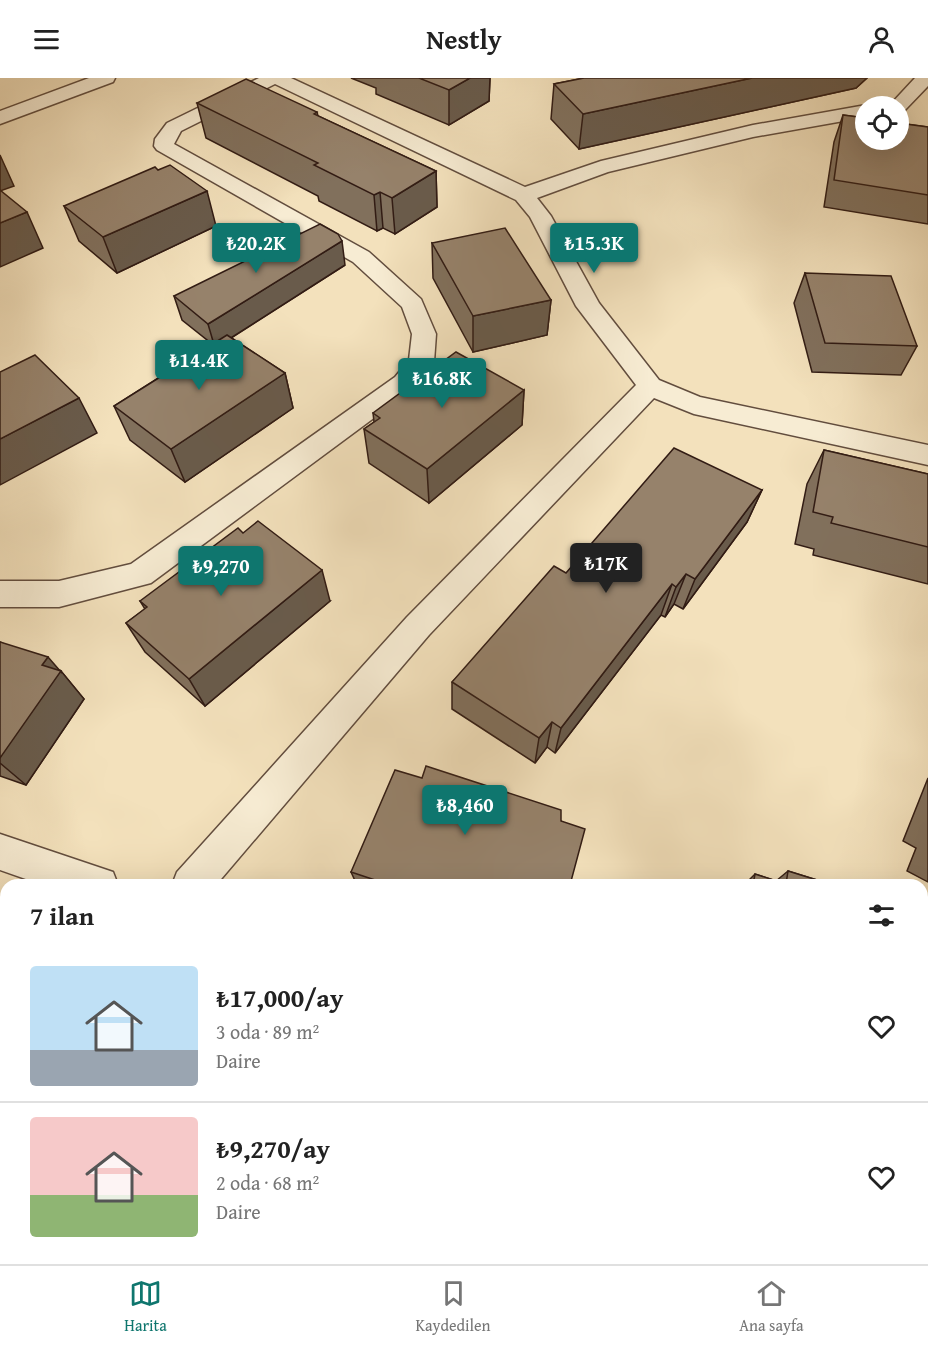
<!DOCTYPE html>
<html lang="tr">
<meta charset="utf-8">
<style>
:root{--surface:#fff;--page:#f6f6f6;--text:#222;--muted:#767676;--line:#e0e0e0;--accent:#0f766e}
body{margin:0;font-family:"Gentium Book Plus",serif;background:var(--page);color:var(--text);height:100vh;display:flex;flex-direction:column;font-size:22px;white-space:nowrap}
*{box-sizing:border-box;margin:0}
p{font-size:20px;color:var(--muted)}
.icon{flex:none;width:33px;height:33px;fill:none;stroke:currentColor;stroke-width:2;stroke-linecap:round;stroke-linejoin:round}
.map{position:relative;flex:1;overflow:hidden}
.drawer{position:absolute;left:0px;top:801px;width:928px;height:386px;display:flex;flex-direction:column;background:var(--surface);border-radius:18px 18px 0 0;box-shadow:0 6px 24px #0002}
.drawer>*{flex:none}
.buttons{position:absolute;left:855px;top:18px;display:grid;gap:12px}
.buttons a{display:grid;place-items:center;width:54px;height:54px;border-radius:50%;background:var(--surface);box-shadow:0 6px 24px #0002;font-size:30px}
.price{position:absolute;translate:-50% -51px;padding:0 14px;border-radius:6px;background:var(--accent);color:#fff;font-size:20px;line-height:39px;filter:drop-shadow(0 2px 3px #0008)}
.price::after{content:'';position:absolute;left:50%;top:36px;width:18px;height:14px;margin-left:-9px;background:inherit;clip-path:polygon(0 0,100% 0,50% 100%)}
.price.selected{background:#222;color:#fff}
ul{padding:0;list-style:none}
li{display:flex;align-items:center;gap:18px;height:150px;padding:0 30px}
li+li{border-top:2px solid var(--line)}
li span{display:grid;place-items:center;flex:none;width:168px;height:120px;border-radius:6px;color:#555}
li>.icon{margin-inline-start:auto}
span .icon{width:72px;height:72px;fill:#fffc;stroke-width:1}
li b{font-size:26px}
h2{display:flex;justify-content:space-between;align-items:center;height:72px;padding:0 30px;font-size:26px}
header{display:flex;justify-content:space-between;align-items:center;height:78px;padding:0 30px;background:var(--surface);font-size:27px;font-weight:700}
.dock{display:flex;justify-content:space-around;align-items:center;height:84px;border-top:2px solid var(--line);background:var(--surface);font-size:16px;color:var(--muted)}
.dock a{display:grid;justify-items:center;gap:3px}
.dock .selected{color:var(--accent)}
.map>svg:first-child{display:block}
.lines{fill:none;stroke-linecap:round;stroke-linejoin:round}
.street-casing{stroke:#624d3e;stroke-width:3}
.street{fill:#f7ecd3;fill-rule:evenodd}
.wall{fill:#81705c;stroke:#321c14;stroke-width:1.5}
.shaded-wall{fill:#695b4b;stroke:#321c14;stroke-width:1.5}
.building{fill:#96826b;stroke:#321c14;stroke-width:1.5}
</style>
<header><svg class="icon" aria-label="menu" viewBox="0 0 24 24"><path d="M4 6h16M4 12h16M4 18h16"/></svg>Nestly<svg class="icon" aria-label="person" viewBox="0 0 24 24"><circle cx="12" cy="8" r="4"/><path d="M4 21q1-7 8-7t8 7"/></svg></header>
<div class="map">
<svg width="928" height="1186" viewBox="0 0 928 1186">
<rect width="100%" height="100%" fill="#f3e1bc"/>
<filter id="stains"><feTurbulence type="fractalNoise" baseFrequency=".00333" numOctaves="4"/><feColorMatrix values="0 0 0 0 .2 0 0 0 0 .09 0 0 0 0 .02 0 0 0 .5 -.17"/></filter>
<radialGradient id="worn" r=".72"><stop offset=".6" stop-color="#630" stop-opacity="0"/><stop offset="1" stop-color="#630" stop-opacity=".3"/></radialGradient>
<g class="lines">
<defs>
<g id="street">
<path d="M 89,0 L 115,0 L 113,4 L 0,46 L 0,33 Z"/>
<path d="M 259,0 L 291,0 L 525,109 L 601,83 L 753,47 L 866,27 L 871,28 L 866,28 L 866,39 L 753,59 L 608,94 L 537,120 L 551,138 L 599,225 L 659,302 L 700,319 L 928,367 L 928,387 L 694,336 L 654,320 L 429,557 L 216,807 L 172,807 L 177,794 L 407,539 L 636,307 L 576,228 L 530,139 L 516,122 L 275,6 L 181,53 L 174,66 L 369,174 L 421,221 L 436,256 L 434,284 L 413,311 L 151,505 L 59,529 L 0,529 L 0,503 L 59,503 L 131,486 L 395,299 L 409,282 L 412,256 L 402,229 L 353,184 L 157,72 L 154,68 L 155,61 L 167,45 Z"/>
<path d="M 915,0 L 928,0 L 928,8 L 905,32 L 898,34 L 898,28 L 889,28 Z"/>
<path d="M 0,756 L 113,794 L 118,807 L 43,807 L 0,792 Z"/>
<path d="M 0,848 L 6,850 L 6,890 L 0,888 Z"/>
<path d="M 922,1066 L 928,1067 L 928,1113 L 922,1111 Z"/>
<path d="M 834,1180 L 895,1180 L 897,1186 L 837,1186 Z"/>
</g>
</defs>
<use href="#street" class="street-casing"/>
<use href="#street" class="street"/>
</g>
<g class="wall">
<path d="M 351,0 L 490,0 L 489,23 L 449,47 L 376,16 L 376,10 Z"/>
<path d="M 584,0 L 867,0 L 856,10 L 579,71 L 551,41 L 554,6 Z"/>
<path d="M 197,25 L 317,34 L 318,38 L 436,93 L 437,129 L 395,156 L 383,150 L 377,153 L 319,123 L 318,118 L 206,60 Z"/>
<path d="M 843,37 L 928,49 L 928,146 L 824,129 L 834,64 Z"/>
<path d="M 64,128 L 216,148 L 117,195 L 79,163 Z"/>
<path d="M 432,165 L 551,222 L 547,257 L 473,274 L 433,200 Z"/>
<path d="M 345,187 L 231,260 L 285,295 L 293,330 L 185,404 L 130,362 L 114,328 L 212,266 L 182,242 L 174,218 Z"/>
<path d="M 805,195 L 917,268 L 901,297 L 812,294 L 794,225 Z"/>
<path d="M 524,312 L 522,347 L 429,425 L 369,385 L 364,351 L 374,344 L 373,335 Z"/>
<path d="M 824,372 L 928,396 L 928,506 L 813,477 L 814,471 L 795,466 L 807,406 Z"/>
<path d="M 762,412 L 747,444 L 683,531 L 674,526 L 665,539 L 661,537 L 555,675 L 547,669 L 535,685 L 452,631 L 452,604 L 566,495 Z"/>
<path d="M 140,523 L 330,523 L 205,628 L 145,574 L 126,545 L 145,531 Z"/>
<path d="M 0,564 L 61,593 L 84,621 L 26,707 L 0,698 Z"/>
<path d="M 928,700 L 928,804 L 907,793 L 916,770 L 903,763 Z"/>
<path d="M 561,743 L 570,807 L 357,807 L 351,794 Z"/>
<path d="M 788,793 L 833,807 L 744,807 L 755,796 L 776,803 Z"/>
<path d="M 922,836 L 928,837 L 928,999 L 922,997 Z"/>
</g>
<g class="shaded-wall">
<path d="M 470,0 L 490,0 L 489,23 L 449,47 L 449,12 Z"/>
<path d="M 752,0 L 867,0 L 856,10 L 579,71 L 583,36 Z"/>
<path d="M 0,77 L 14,108 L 0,113 Z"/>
<path d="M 436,93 L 437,129 L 395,156 L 392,120 Z"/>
<path d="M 207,113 L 216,148 L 117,195 L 103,159 Z"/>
<path d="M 380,114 L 383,150 L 377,153 L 374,117 Z"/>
<path d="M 27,134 L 43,170 L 0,189 L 0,145 Z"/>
<path d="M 342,163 L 345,187 L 215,270 L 208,246 Z"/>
<path d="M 551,222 L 547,257 L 473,274 L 473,238 Z"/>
<path d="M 285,295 L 293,330 L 185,404 L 171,371 Z"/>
<path d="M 524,312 L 522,347 L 429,425 L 427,391 Z"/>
<path d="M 79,320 L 97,355 L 0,407 L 0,361 Z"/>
<path d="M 762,412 L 747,444 L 683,531 L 695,501 Z"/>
<path d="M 322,492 L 330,523 L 205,628 L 189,601 Z"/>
<path d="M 686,496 L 674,526 L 665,539 L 676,509 Z"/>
<path d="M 672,506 L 661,537 L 555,675 L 561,650 Z"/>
<path d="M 48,579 L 61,594 L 61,593 L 84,621 L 26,707 L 0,685 L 0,680 L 42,587 Z"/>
<path d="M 552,644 L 547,669 L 535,685 L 539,660 Z"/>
</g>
<g class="building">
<path d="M 419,0 L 470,0 L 449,12 Z"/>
<path d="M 584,0 L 752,0 L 583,36 L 554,6 Z"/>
<path d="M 246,1 L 317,34 L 314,36 L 436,93 L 392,120 L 380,114 L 374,117 L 314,87 L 318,85 L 197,25 Z"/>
<path d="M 843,37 L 866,40 L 866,62 L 898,62 L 898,45 L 928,49 L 928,117 L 834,102 Z"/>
<path d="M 170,87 L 207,113 L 103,159 L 64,128 L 155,89 L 158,92 Z"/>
<path d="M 0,112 L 27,134 L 0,145 Z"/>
<path d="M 320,146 L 338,156 L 342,163 L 208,246 L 174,218 Z"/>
<path d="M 505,150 L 551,222 L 473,238 L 432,165 Z"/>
<path d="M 805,195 L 891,198 L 917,268 L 825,265 Z"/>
<path d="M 227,257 L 285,295 L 171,371 L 114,328 Z"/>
<path d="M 456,274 L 524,312 L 427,391 L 364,351 L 380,340 L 373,335 Z"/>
<path d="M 35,277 L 79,320 L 0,361 L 0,294 Z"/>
<path d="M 674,370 L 762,412 L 695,501 L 686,496 L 676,509 L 672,506 L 561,650 L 552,644 L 539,660 L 452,604 L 554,488 L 566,495 Z"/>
<path d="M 824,372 L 928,396 L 928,469 L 831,445 L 833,439 L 813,434 Z"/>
<path d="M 258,443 L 322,492 L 189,601 L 126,545 L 147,529 L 140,523 L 238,450 L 243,455 Z"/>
<path d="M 0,564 L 48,579 L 42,587 L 61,593 L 0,680 Z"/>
<path d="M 426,688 L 561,732 L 561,743 L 585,751 L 570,807 L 390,807 L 351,794 L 395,692 L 422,700 Z"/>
<path d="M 788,793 L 833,807 L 753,807 L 755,796 L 786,806 Z"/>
<path d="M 922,836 L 928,837 L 928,980 L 922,978 Z"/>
</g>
<rect width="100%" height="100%" filter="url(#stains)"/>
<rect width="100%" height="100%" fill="url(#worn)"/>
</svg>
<div class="buttons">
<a><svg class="icon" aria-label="locate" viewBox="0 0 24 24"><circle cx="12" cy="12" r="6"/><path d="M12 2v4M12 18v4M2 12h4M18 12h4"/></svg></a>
</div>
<b class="price" style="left:256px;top:196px">₺20.2K</b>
<b class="price" style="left:594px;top:196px">₺15.3K</b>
<b class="price" style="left:199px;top:313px">₺14.4K</b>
<b class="price" style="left:442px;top:331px">₺16.8K</b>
<b class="price selected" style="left:606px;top:516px">₺17K</b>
<b class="price" style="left:221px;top:519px">₺9,270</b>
<b class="price" style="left:465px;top:758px">₺8,460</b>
<section class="drawer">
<h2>7 ilan<svg class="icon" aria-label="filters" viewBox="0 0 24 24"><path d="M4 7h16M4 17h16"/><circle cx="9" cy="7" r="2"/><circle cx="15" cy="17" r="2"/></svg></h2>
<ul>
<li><span style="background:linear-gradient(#bfe0f5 70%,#9aa5b1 0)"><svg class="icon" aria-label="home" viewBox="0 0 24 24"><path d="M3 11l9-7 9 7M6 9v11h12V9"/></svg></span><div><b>₺17,000/ay</b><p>3 oda · 89 m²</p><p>Daire</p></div><svg class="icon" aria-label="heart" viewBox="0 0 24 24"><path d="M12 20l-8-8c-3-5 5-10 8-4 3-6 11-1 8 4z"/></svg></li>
<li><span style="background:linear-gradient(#f6c9c9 65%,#8fb573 0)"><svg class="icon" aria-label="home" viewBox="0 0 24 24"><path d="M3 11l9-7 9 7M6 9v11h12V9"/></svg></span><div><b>₺9,270/ay</b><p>2 oda · 68 m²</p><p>Daire</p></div><svg class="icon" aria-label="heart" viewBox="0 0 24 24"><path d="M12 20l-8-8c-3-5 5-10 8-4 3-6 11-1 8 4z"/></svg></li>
</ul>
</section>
</div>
<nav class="dock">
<a class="selected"><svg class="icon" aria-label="map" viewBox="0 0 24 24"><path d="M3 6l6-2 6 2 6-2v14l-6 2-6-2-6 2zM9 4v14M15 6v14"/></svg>Harita</a>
<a><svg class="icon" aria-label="saved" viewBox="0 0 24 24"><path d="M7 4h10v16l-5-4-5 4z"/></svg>Kaydedilen</a>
<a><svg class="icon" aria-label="home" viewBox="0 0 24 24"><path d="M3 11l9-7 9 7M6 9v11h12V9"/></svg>Ana sayfa</a>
</nav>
